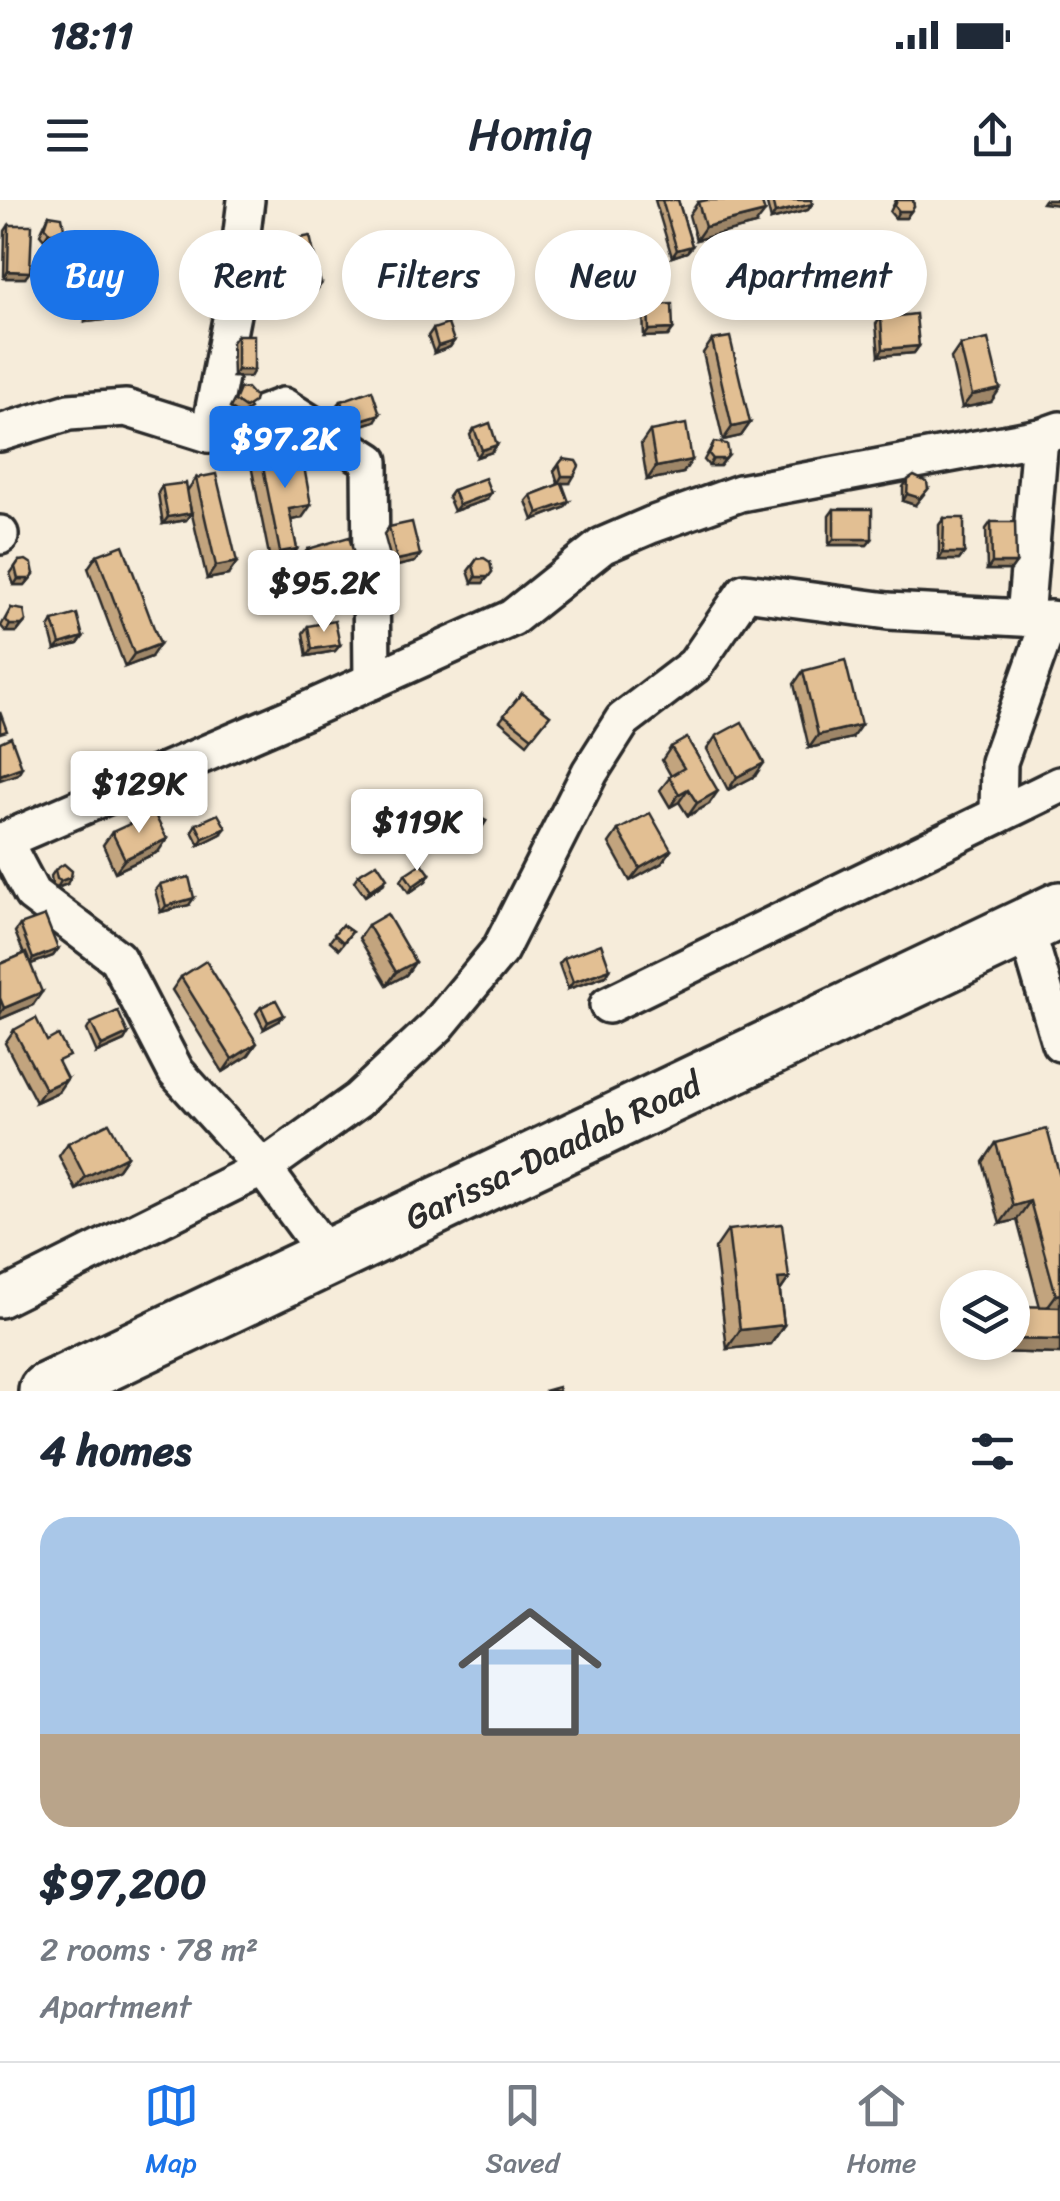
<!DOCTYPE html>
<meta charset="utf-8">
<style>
:root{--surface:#fff;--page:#f6f6f7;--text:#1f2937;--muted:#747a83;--line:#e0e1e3;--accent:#1a73e8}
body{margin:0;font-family:Sriracha,sans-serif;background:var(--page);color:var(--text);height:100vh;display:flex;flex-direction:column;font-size:38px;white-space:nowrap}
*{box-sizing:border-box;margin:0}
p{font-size:32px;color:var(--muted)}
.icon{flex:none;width:55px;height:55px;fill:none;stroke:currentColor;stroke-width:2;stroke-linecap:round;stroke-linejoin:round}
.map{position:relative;height:1191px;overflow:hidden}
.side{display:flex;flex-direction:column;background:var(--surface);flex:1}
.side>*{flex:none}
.banner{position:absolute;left:30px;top:30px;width:1000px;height:90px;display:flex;gap:20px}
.controls{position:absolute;left:940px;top:1070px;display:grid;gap:20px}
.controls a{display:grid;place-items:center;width:90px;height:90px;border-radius:50%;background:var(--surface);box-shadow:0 5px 15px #0003;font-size:50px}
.price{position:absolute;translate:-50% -85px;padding:0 22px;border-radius:10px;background:#fff;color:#222;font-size:32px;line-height:65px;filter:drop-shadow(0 2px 5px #0008)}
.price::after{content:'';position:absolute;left:50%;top:60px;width:30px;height:22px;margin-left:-15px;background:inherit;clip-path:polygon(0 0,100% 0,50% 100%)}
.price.on{background:var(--accent);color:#fff}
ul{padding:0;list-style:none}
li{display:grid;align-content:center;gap:20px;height:530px;padding:0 40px}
li span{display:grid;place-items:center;height:310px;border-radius:30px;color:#555}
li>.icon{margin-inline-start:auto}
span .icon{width:180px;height:180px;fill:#fffc;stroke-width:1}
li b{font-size:42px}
h2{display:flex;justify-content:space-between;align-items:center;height:120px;padding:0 40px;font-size:42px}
.pill{padding:0 35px;border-radius:45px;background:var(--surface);box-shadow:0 5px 15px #0003;font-size:35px;line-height:90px}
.pill.on{background:var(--accent);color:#fff}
.status{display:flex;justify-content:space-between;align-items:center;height:70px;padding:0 50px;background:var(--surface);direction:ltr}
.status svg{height:28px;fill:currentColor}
header{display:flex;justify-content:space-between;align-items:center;height:130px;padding:0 40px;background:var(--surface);font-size:45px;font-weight:600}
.menu{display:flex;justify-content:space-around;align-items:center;height:140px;border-top:2px solid var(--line);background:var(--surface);font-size:28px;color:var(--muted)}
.menu a{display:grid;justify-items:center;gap:5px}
.menu .on{color:var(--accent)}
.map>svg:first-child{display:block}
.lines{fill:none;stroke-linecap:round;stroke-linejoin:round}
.street-casing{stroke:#2b2b2b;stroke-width:42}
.highway-casing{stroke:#2b2b2b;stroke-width:62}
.street{stroke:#fbf7ec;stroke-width:35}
.highway{stroke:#fbf7ec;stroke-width:55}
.wall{fill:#c2a47e;stroke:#2b2b2b;stroke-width:2.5}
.shaded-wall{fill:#9e8667;stroke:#2b2b2b;stroke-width:2.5}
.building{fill:#e2bf93;stroke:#2b2b2b;stroke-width:2.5}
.labels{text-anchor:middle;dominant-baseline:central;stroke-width:8;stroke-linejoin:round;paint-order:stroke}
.street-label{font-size:35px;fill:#2b2b2b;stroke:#fbf7ec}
</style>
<div class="status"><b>18:11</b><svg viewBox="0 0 49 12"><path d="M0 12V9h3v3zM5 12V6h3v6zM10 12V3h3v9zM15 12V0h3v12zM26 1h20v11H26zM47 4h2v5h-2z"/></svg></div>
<header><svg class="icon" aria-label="menu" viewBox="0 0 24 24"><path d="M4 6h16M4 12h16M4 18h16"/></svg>Homiq<svg class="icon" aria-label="share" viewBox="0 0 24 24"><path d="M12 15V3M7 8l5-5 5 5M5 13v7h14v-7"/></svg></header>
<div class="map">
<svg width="1060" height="1191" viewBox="0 0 1060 1191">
<rect width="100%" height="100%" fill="#f6ecda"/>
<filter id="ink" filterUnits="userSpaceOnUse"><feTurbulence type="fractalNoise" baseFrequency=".01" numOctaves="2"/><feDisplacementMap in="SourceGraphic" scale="20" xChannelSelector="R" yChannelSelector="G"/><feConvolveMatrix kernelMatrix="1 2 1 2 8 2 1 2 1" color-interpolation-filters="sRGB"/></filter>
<g filter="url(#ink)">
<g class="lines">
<defs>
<g id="street">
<path d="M 0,233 L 69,212 L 126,208 L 209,234 L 283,206 L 370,261 L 372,481"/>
<path d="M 209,234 L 232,114 L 246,0"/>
<path d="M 0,334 L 0,336"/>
<path d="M 1025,418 L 1040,237"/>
<path d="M 998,615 L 999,562 L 1050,419"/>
<path d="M 4,641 L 32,694 L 117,758 L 176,872 L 263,968 L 330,1059"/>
<path d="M 0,642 L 314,507 L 512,418 L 602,346 L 651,325 L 740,293 L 1040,237 L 1060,230"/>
<path d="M 1025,725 L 1060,843"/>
<path d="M 608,805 L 1060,585"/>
<path d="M 0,1099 L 263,968 L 358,900 L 437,826 L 500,750 L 590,572 L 623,520 L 695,465 L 745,392 L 888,411 L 1060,420"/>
</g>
<g id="highway">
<path id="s1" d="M 47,1191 L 1060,710"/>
</g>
</defs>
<use href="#street" class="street-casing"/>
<use href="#highway" class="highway-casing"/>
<use href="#street" class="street"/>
<use href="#highway" class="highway"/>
</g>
<g class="wall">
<path d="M 655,0 L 678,0 L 692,46 L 687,52 L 672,57 Z"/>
<path d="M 766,0 L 811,0 L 812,4 L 808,10 L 771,20 Z"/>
<path d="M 896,0 L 913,0 L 914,7 L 906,18 L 895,18 L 890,12 Z"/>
<path d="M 698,2 L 755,25 L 696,40 L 689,15 Z"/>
<path d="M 49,15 L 64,28 L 56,39 L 44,39 L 40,34 Z"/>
<path d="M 9,25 L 25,78 L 4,78 L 5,31 Z"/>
<path d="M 88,38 L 104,120 L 85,122 L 79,51 Z"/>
<path d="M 290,40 L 321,84 L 316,91 L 296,95 L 286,47 Z"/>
<path d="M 700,50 L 732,83 L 707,91 L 695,57 Z"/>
<path d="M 648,105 L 673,129 L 668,136 L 644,137 L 643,112 Z"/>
<path d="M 881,118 L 919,146 L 914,153 L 879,156 L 876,124 Z"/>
<path d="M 433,129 L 454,141 L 450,147 L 434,153 L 428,136 Z"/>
<path d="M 237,135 L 254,170 L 250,177 L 233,177 L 232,142 Z"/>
<path d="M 712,140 L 750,223 L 741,236 L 723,240 L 703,153 Z"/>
<path d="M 960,145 L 991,202 L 962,208 L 951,158 Z"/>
<path d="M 240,189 L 250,209 L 240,215 L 230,208 Z"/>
<path d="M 341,201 L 375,221 L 344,231 L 336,207 Z"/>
<path d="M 474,229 L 492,252 L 477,257 L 470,235 Z"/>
<path d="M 650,231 L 683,273 L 647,280 L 641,244 Z"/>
<path d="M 714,242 L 729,255 L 720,266 L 709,266 L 704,260 Z"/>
<path d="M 260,252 L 302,318 L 291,320 L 297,349 L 288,362 L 271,365 L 251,265 Z"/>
<path d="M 563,259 L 570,283 L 562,283 L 564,308 L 533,320 L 526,301 L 531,295 L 562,283 L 558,283 L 554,271 Z"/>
<path d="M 196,278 L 228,375 L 207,379 L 187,293 L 191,313 L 186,320 L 163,324 L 158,293 L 162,286 L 187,291 Z"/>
<path d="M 908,280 L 915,305 L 903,301 L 903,287 Z"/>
<path d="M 453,290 L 486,300 L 454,311 L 448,297 Z"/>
<path d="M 834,309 L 872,339 L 867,345 L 829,345 L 829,316 Z"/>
<path d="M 944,318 L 964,353 L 959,360 L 939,360 L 939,325 Z"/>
<path d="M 991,322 L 1016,363 L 1011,370 L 987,370 L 986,329 Z"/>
<path d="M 389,327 L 420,355 L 415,362 L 393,367 L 384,334 Z"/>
<path d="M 308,349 L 356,361 L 352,368 L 310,379 L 303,355 Z"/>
<path d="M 97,355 L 151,457 L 125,467 L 88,368 Z"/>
<path d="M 477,359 L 492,372 L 483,383 L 472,383 L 468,371 Z"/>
<path d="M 19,361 L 34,374 L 25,385 L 14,385 L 10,374 Z"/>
<path d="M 11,408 L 26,421 L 17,432 L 6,432 L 1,426 Z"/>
<path d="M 53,421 L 83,437 L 78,444 L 55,450 L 49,428 Z"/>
<path d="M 308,426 L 340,445 L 335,451 L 307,456 L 303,433 Z"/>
<path d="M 803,471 L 852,538 L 809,548 L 794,484 Z"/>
<path d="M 522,493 L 550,515 L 527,544 L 500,521 Z"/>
<path d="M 716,536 L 755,576 L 728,590 L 707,549 Z"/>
<path d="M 671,547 L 709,604 L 688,616 L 679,602 L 670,607 L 660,590 L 671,576 L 662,560 Z"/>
<path d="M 457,614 L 486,621 L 470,647 L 446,634 Z"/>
<path d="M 196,624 L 221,634 L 199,645 L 192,631 Z"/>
<path d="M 618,630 L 671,650 L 662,663 L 630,681 L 609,643 Z"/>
<path d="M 112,632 L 158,652 L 115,672 L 103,645 Z"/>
<path d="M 55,670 L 67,684 L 57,688 L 52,685 L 51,676 Z"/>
<path d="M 359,674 L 383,684 L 365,696 L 354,681 Z"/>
<path d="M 405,674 L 430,674 L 426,681 L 409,693 L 401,681 Z"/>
<path d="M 160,684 L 189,705 L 161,712 L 155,690 Z"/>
<path d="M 20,725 L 58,749 L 53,756 L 31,764 L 33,805 L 0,819 L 0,764 L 24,754 L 15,732 Z"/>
<path d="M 342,725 L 352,732 L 339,749 L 330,741 Z"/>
<path d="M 368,725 L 415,762 L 406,775 L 387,785 L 359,738 Z"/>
<path d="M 564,758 L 610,769 L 606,776 L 568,789 L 559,764 Z"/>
<path d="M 181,777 L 248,856 L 223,872 L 172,790 Z"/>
<path d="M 261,807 L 284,815 L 279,821 L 264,829 L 256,813 Z"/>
<path d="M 91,823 L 128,834 L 124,841 L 97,853 L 87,830 Z"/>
<path d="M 14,830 L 58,892 L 36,902 L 5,843 Z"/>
<path d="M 68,943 L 127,956 L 118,969 L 76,990 L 59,956 Z"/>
<path d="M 996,943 L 1060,977 L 1060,1154 L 998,1152 L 998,1142 L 1012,1142 L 1040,1107 L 1017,1020 L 1000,1024 L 983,962 Z"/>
<path d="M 728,1030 L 789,1078 L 780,1091 L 784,1125 L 771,1144 L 727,1149 L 715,1049 Z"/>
</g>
<g class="shaded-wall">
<path d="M 1044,0 L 1060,0 L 1060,5 L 1042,3 Z"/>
<path d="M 812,4 L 808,10 L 771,20 L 775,13 Z"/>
<path d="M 899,11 L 911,11 L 906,18 L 895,18 Z"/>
<path d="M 765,12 L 755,25 L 696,40 L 705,27 Z"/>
<path d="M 49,32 L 60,32 L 56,39 L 44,39 Z"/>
<path d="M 692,46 L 687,52 L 672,57 L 677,50 Z"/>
<path d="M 8,71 L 30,72 L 25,78 L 4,78 Z"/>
<path d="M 736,76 L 732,83 L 707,91 L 711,84 Z"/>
<path d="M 321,84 L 316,91 L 296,95 L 301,88 Z"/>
<path d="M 113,107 L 104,120 L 85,122 L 94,108 Z"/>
<path d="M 673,129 L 668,136 L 644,137 L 649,130 Z"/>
<path d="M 454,141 L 450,147 L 434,153 L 438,146 Z"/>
<path d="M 919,146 L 914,153 L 879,156 L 883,149 Z"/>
<path d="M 237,170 L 254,170 L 250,177 L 233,177 Z"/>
<path d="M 1000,189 L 991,202 L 962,208 L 972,195 Z"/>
<path d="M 380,214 L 375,221 L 344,231 L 348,224 Z"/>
<path d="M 750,223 L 741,236 L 723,240 L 732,227 Z"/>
<path d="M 497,245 L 492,252 L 477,257 L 482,250 Z"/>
<path d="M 713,259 L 725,259 L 720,266 L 709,266 Z"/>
<path d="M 692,260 L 683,273 L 647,280 L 656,267 Z"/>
<path d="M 562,276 L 574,276 L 570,283 L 558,283 Z"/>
<path d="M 928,289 L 915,305 L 903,301 L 907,294 Z"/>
<path d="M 491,293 L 486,300 L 454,311 L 459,305 Z"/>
<path d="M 569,302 L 564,308 L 533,320 L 538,313 Z"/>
<path d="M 311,305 L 302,318 L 280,322 L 289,309 Z"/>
<path d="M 191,313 L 186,320 L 163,324 L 168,317 Z"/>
<path d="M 834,339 L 872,339 L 867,345 L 829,345 Z"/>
<path d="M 297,349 L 288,362 L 271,365 L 280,352 Z"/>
<path d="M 943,353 L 964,353 L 959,360 L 939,360 Z"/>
<path d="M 420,355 L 415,362 L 393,367 L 397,360 Z"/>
<path d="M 356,361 L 352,368 L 310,379 L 315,373 Z"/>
<path d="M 237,362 L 228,375 L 207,379 L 216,366 Z"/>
<path d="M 992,363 L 1016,363 L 1011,370 L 987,370 Z"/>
<path d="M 476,377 L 488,377 L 483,383 L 472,383 Z"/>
<path d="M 18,379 L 30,379 L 25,385 L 14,385 Z"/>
<path d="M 10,425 L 22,425 L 17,432 L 6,432 Z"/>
<path d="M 83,437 L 78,444 L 55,450 L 60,444 Z"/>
<path d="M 160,444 L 151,457 L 125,467 L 134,454 Z"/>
<path d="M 340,445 L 335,451 L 307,456 L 312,449 Z"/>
<path d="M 861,525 L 852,538 L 809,548 L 818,535 Z"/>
<path d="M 764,563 L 755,576 L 728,590 L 737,577 Z"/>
<path d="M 22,567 L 18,574 L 0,580 L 0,575 Z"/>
<path d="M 688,589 L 679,602 L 670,607 L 679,594 Z"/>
<path d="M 718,591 L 709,604 L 688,616 L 697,603 Z"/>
<path d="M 226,628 L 221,634 L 199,645 L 203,638 Z"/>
<path d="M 167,639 L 158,652 L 115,672 L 125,659 Z"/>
<path d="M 671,650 L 662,663 L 630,681 L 640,668 Z"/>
<path d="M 430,674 L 426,681 L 409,693 L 413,686 Z"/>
<path d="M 71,677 L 67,684 L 57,688 L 61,681 Z"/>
<path d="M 387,678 L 383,684 L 365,696 L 370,690 Z"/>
<path d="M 194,698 L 189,705 L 161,712 L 166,706 Z"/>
<path d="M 58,749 L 53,756 L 28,765 L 33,759 Z"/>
<path d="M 415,762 L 406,775 L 387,785 L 396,772 Z"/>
<path d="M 610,769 L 606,776 L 568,789 L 573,782 Z"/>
<path d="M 42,792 L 33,805 L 0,819 L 0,814 L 4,808 Z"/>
<path d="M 284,815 L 279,821 L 264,829 L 268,822 Z"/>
<path d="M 128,834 L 124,841 L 97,853 L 102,846 Z"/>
<path d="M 257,843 L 248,856 L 223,872 L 232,859 Z"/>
<path d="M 67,879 L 58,892 L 36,902 L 45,889 Z"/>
<path d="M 127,956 L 118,969 L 76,990 L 85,977 Z"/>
<path d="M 1030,1001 L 1017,1020 L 1000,1024 L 1013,1006 Z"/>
<path d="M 789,1078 L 776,1097 L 778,1079 Z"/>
<path d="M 1060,1094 L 1060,1109 L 1042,1114 L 1056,1095 Z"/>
<path d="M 784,1125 L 771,1144 L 727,1149 L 740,1130 Z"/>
<path d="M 1012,1139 L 1060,1140 L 1060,1154 L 998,1152 L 1005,1142 L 1012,1142 Z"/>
</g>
<g class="building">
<path d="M 662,0 L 678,0 L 692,46 L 677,50 Z"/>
<path d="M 707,0 L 761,0 L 765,12 L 705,27 L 698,2 Z"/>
<path d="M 772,0 L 811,0 L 812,4 L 775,13 Z"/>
<path d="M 897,0 L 913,0 L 914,7 L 911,11 L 899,11 L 895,6 Z"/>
<path d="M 49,15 L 62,17 L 64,28 L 60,32 L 49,32 L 45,27 Z"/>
<path d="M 9,25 L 32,25 L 30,72 L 8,71 Z"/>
<path d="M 107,36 L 113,107 L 94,108 L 88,38 Z"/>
<path d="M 310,36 L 321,84 L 301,88 L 290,40 Z"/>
<path d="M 724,42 L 736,76 L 711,84 L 700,50 Z"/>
<path d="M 672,104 L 673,129 L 649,130 L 648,105 Z"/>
<path d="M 916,114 L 919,146 L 883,149 L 881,118 Z"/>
<path d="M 448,124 L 454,141 L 438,146 L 433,129 Z"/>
<rect x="237" y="135" width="17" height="35"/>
<path d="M 730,137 L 750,223 L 732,227 L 712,140 Z"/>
<path d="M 988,139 L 1000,189 L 972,195 L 960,145 Z"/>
<path d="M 247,188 L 255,197 L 254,202 L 245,208 L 235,201 L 240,189 Z"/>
<path d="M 372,190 L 380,214 L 348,224 L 341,201 Z"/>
<path d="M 490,223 L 497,245 L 482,250 L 474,229 Z"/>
<path d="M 686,224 L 692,260 L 656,267 L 650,231 Z"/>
<path d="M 714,242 L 727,244 L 729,255 L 725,259 L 713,259 L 709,254 Z"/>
<path d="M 277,248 L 278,254 L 301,250 L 311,305 L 289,309 L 297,349 L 280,352 L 260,252 Z"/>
<path d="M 563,259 L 576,261 L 579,266 L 574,276 L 562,276 L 559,264 Z"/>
<path d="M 216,274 L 237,362 L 216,366 L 196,278 Z"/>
<path d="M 914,276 L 927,282 L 928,289 L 920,298 L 907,294 L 908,280 Z"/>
<path d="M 485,278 L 491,293 L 459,305 L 453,290 Z"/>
<path d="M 186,283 L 191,313 L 168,317 L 162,286 Z"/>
<path d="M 562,283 L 569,302 L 538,313 L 531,295 Z"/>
<rect x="834" y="309" width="38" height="30"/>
<path d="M 944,318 L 964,318 L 964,353 L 943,353 Z"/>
<path d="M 412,322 L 420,355 L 397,360 L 389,327 Z"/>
<path d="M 991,322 L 1015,322 L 1016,363 L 992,363 Z"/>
<path d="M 349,337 L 356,361 L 315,373 L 308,349 Z"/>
<path d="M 123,345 L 160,444 L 134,454 L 97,355 Z"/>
<path d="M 484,358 L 490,362 L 492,372 L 488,377 L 476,377 L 473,365 L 477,359 Z"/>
<path d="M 26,360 L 32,364 L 34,374 L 30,379 L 18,379 L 15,367 L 19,361 Z"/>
<path d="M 11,408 L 24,410 L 26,421 L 22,425 L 10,425 L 6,420 Z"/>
<path d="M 77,414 L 83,437 L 60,444 L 53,421 Z"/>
<path d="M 335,421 L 340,445 L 312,449 L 308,426 Z"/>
<path d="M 845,460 L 861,525 L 818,535 L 803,471 Z"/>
<path d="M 522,493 L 550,515 L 532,537 L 504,515 Z"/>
<path d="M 0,512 L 7,531 L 0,533 Z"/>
<path d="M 742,522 L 764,563 L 737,577 L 716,536 Z"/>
<path d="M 11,537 L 22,567 L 0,575 L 0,542 Z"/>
<path d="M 687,538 L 718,591 L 697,603 L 688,589 L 679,594 L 669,577 L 684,568 L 671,547 Z"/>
<path d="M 462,607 L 486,621 L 474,640 L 450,627 Z"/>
<path d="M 154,613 L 167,639 L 125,659 L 112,632 Z"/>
<path d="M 650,613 L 671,650 L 640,668 L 618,630 Z"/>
<path d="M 218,614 L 226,628 L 203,638 L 196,624 Z"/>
<path d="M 377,663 L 387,678 L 370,690 L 359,674 Z"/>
<path d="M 422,663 L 430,674 L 413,686 L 405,674 Z"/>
<path d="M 64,664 L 72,671 L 71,677 L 61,681 L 57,679 L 55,670 Z"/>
<path d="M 189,677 L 194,698 L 166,706 L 160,684 Z"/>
<path d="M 387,714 L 415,762 L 396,772 L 368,725 Z"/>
<path d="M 45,716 L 58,749 L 33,759 L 20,725 Z"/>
<path d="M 342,725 L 352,732 L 343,742 L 334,734 Z"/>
<path d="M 601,744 L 610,769 L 573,782 L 564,758 Z"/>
<path d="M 26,753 L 42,792 L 4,808 L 0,798 L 0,764 Z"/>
<path d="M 206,761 L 257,843 L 232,859 L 181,777 Z"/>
<path d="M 276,800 L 284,815 L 268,822 L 261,807 Z"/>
<path d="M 118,811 L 128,834 L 102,846 L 91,823 Z"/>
<path d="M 36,818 L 47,841 L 58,835 L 69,856 L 58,861 L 67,879 L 45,889 L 14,830 Z"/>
<path d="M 109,923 L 127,956 L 85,977 L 68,943 Z"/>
<path d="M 1047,929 L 1060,977 L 1060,1094 L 1056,1095 L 1030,1001 L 1013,1006 L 996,943 Z"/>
<path d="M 782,1024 L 789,1078 L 778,1079 L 784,1125 L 740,1130 L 728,1030 Z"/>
<path d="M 1012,1106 L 1060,1107 L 1060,1140 L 1012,1139 Z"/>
<path d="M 558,1187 L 559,1191 L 544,1191 Z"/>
</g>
</g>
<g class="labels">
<g class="street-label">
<text stroke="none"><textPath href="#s1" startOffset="560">Garissa-Daadab Road</textPath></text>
</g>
</g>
</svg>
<div class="controls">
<a><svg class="icon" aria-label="layers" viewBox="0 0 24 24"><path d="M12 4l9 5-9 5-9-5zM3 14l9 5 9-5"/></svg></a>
</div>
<b class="price on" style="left:285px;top:291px">$97.2K</b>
<b class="price" style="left:324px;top:435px">$95.2K</b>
<b class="price" style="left:139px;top:636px">$129K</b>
<b class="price" style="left:417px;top:674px">$119K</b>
<div class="banner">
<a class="pill on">Buy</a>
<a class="pill">Rent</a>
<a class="pill">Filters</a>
<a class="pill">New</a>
<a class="pill">Apartment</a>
</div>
</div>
<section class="side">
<h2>4 homes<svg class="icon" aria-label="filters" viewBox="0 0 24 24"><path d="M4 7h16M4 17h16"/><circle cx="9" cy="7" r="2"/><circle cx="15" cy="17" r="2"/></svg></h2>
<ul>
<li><span style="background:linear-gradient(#a9c7e8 70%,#b9a48a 0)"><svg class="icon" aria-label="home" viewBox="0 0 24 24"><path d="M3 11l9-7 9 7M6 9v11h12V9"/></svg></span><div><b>$97,200</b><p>2 rooms · 78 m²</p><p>Apartment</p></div></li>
</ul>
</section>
<nav class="menu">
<a class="on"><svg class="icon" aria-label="map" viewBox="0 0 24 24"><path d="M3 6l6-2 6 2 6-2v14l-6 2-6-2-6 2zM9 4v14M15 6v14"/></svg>Map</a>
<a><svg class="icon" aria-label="saved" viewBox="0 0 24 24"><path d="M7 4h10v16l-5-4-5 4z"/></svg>Saved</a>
<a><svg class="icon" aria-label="home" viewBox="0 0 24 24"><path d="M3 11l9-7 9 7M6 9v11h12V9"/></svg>Home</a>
</nav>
